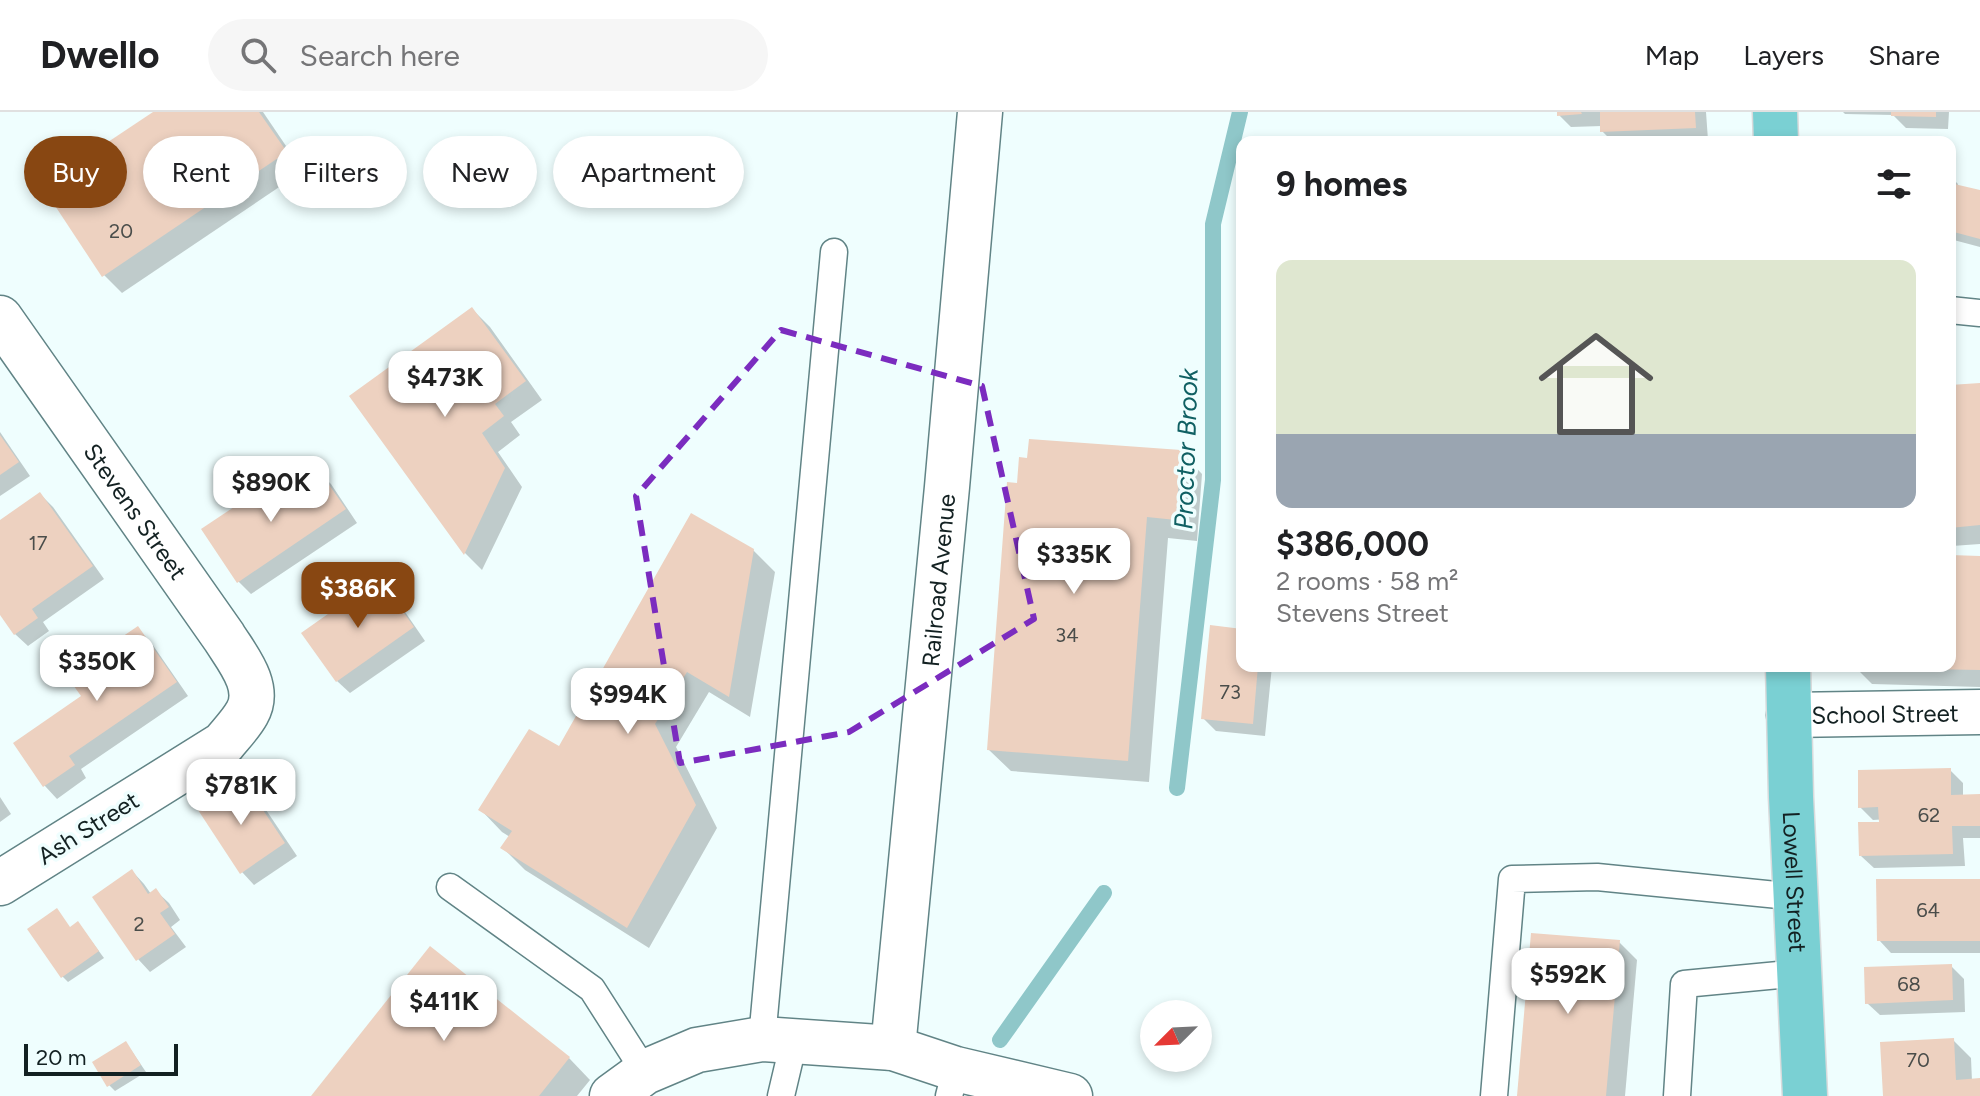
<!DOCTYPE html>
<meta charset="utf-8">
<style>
:root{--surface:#fff;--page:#f6f6f6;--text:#202124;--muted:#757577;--line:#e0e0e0;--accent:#884712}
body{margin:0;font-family:Figtree,sans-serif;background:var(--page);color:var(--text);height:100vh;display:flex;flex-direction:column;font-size:30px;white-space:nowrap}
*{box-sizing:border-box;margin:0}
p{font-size:26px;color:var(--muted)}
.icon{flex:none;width:44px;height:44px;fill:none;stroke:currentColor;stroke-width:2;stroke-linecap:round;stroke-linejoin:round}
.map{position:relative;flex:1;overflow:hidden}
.sheet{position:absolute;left:1236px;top:24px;width:720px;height:536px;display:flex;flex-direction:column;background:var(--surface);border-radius:16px;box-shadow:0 4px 12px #0003}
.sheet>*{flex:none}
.banner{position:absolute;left:24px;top:24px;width:760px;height:72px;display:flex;gap:16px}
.needle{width:52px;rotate:246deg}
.controls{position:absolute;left:1140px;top:888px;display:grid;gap:16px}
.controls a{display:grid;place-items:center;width:72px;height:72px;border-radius:50%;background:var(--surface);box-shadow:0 4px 12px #0003;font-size:40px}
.scale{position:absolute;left:24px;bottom:20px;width:154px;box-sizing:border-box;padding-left:8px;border:4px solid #132122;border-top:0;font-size:22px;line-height:28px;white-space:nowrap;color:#132122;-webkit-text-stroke:6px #effefe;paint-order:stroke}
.price{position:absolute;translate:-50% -68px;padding:0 18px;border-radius:16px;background:#fff;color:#222;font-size:26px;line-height:52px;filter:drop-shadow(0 2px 4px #0008)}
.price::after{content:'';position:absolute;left:50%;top:48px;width:24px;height:18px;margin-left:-12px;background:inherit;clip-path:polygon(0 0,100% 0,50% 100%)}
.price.on{background:var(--accent);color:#fff}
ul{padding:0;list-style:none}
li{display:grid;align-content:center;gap:16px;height:424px;padding:0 40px}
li+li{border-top:2px solid var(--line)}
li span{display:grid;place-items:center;height:248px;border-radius:16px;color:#555}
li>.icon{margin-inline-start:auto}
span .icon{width:144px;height:144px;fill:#fffc;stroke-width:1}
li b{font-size:34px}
h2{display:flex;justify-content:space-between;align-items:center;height:96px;padding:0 40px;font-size:34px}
.chip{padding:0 28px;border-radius:36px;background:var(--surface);box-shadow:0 4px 12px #0003;font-size:28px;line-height:72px}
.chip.on{background:var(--accent);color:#fff}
header{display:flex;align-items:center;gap:48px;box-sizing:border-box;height:112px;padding:0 40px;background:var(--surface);border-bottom:2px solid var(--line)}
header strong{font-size:38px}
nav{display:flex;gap:44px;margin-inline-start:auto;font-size:28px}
.search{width:560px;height:72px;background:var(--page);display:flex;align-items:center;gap:20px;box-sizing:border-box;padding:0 28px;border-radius:44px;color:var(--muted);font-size:30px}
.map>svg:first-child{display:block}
.shadow{fill:#0003}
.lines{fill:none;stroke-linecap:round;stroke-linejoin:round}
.stream{stroke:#8fc7c9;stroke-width:16}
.building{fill:#edd1c0}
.service-casing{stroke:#618486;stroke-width:29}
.minor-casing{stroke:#618486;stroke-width:47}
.primary-casing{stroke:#d9dbdc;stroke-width:47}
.service{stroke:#fff;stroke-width:26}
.minor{stroke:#fff;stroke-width:44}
.primary{stroke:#7ad0d3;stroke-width:44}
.marked{fill:none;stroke:#7b2cbf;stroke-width:6;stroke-dasharray:16 10;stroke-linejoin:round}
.labels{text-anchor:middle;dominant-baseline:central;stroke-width:7;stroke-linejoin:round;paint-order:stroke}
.number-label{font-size:20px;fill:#4a4d4a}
.street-label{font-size:24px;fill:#132122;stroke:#effefe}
.water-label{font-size:26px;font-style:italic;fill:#106063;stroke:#effefe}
</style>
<header>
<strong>Dwello</strong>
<div class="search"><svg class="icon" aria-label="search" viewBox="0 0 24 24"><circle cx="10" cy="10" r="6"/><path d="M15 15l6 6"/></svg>Search here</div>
<nav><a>Map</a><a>Layers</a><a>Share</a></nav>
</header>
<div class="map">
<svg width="1980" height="984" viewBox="0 0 1980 984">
<rect width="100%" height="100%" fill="#effefe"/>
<g class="shadow">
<path d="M 156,0 L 263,0 L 303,59 L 122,181 L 104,163 Z"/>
<path d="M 1559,0 L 1706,0 L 1708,28 L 1613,30 L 1602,19 L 1602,14 L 1571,15 L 1559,3 Z"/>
<path d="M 1843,0 L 1949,0 L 1948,17 L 1906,16 L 1893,3 L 1845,2 Z"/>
<path d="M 1950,64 L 1958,72 L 1957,75 L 1980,80 L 1980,135 L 1950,127 Z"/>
<path d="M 472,197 L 490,215 L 542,288 L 511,310 L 520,323 L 498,340 L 522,375 L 482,458 L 465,441 L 351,285 Z"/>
<path d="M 1980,273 L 1980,432 L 1952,434 L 1950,432 L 1950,275 Z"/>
<path d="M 0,320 L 30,364 L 0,384 Z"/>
<path d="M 1181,340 L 1202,362 L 1197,429 L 1168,426 L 1149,670 L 1011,659 L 989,638 Z"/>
<path d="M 318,359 L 331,372 L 357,411 L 251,482 L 238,469 L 261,379 L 272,391 Z"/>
<path d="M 40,382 L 53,395 L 104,467 L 43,510 L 49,519 L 28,534 L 15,522 L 0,500 L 0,411 Z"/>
<path d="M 753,438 L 775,460 L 750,605 L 709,580 L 676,635 L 717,716 L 649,836 L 525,758 L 503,736 L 510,725 L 502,720 L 481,698 L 560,637 Z"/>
<path d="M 1950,445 L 1980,446 L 1980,575 L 1872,572 L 1854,554 L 1950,554 Z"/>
<path d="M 379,468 L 392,481 L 425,529 L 350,581 L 337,569 Z"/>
<path d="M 137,517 L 150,529 L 188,584 L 81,657 L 86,666 L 57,687 L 45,674 L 16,631 L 84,585 Z"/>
<path d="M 1242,519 L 1242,554 L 1272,554 L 1265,624 L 1216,619 L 1203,606 Z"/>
<path d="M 1950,658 L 1963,671 L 1963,685 L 1980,684 L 1980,726 L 1963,726 L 1965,754 L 1874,756 L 1861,744 L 1889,711 L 1888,707 L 1873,708 L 1860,695 Z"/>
<path d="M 243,670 L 256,683 L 297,744 L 254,773 L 242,760 Z"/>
<path d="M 0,685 L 11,702 L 0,710 Z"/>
<path d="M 132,759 L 144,772 L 151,782 L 156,779 L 169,791 L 180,808 L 171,815 L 186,835 L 150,860 L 138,847 Z"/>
<path d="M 1980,769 L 1980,841 L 1891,841 L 1879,828 Z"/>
<path d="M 78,811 L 104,846 L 68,870 L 62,864 L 71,816 Z"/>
<path d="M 1619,830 L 1637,848 L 1625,984 L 1519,984 Z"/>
<path d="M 1951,854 L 1964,867 L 1965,900 L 1880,903 L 1867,891 Z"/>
<path d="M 1953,928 L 1971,946 L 1972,969 L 1980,968 L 1980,984 L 1885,984 Z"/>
<path d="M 131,938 L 146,960 L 115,979 L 109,973 Z"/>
<path d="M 569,946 L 590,968 L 577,984 L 313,984 Z"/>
</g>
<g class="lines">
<g class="stream">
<path d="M 1177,676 L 1213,368 L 1213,112 L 1240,0"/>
<path d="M 1000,928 L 1104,781"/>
</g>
</g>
<g class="building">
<path d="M 153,0 L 259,0 L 287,40 L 102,165 L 42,74 Z"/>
<path d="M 1557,0 L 1581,0 L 1582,2 L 1557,4 Z"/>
<path d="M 1600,0 L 1695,0 L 1696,16 L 1600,20 Z"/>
<path d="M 1891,0 L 1936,0 L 1936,5 L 1891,4 Z"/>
<path d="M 1950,71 L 1980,78 L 1980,127 L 1950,119 Z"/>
<path d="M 472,195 L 526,269 L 495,292 L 504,304 L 482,321 L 505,356 L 464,443 L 349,284 Z"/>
<path d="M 1980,271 L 1980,413 L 1950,416 L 1950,273 Z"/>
<path d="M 0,323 L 19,350 L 0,363 Z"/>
<path d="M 1029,327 L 1181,338 L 1176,408 L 1147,405 L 1128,649 L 987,638 L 1007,370 L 1017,371 L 1019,345 L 1027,346 Z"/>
<path d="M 318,357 L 346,397 L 237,471 L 201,417 L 261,377 L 270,390 Z"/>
<path d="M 40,380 L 93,454 L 32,497 L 38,506 L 14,523 L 0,503 L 0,408 Z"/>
<path d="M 691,401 L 754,437 L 729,585 L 687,560 L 655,612 L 696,693 L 627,816 L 500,736 L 512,719 L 478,698 L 529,617 L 559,634 Z"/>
<path d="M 1950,443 L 1980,444 L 1980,558 L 1926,557 L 1926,554 L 1950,554 Z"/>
<path d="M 379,466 L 414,515 L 336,570 L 301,521 Z"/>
<path d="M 1210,513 L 1242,517 L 1242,554 L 1258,554 L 1253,612 L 1201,607 Z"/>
<path d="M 138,514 L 177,570 L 69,644 L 75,653 L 43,675 L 13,631 L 81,584 L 66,563 Z"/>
<path d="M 1951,656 L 1951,683 L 1980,682 L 1980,714 L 1952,714 L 1953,742 L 1859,744 L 1858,710 L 1879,710 L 1878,695 L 1858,696 L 1858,658 Z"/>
<path d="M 243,668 L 285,731 L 240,762 L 198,698 Z"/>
<path d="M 132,757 L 148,782 L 156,776 L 169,795 L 160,801 L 175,822 L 136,849 L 92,785 Z"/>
<path d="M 1876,767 L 1980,767 L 1980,829 L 1877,829 Z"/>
<path d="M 57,796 L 70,815 L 78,809 L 99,839 L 61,866 L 27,817 Z"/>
<path d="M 1531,821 L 1620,828 L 1606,984 L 1517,984 Z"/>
<path d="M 430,834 L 570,945 L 539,984 L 311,984 Z"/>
<path d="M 1952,852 L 1953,888 L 1865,892 L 1864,855 Z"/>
<path d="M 1954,926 L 1956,968 L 1980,966 L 1980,984 L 1883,984 L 1880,930 Z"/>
<path d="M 126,929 L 141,953 L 107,975 L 92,950 Z"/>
</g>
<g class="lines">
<defs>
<g id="service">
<path d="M 1950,198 L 1980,201"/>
<path d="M 450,775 L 592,877 L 645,960 L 642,973"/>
<path d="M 762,927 L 834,140"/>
<path d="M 781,984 L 794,929"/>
<path d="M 949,984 L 956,957"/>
<path d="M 1494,984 L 1512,767 L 1597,765 L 1797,785"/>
<path d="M 1677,984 L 1684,872 L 1800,861"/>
</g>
<g id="minor">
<path id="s1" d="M 0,206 L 224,525 C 237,546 262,575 247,601 C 241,612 231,622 223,632 L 0,771"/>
<path id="s2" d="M 1789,603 L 1980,600"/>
<path id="s3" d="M 893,936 L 947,375 L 980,0"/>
<path d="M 612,984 L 645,960 L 697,938 L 762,927 L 893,936 L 956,957 L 1070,984"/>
</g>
<g id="primary">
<path d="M 1775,0 L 1776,30"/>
<path id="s4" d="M 1788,554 L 1791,685 L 1805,984"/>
</g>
</defs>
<use href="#service" class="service-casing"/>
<use href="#minor" class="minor-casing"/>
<use href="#primary" class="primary-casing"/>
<use href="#service" class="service"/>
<use href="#minor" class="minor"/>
<use href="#primary" class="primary"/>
</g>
<path class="marked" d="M 781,218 L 982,274 L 1034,507 L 849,620 L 680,651 L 636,384 Z"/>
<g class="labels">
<g class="number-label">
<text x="121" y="119">20</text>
<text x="38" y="431">17</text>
<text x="1067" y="523">34</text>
<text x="1230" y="580">73</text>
<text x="1929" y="703">62</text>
<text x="1928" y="798">64</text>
<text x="139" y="812">2</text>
<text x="1909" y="872">68</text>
<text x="1918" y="948">70</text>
</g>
<g class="street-label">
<text stroke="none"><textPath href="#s1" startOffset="236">Stevens Street</textPath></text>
<text stroke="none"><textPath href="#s3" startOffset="470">Railroad Avenue</textPath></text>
<text stroke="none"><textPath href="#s2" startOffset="96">School Street</textPath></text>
<text transform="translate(88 716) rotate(-32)">Ash Street</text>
<text stroke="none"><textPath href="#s4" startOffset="216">Lowell Street</textPath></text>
</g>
<g class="water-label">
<text transform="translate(1186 337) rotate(-88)">Proctor Brook</text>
</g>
</g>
</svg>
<div class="controls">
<a><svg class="needle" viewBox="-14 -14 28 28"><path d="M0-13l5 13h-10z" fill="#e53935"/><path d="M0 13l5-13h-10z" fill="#757577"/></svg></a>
</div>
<div class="scale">20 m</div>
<b class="price" style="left:445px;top:307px">$473K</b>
<b class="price" style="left:271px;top:412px">$890K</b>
<b class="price" style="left:1074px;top:484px">$335K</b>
<b class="price on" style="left:358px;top:518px">$386K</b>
<b class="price" style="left:97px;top:591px">$350K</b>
<b class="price" style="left:628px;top:624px">$994K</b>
<b class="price" style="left:241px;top:715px">$781K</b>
<b class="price" style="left:1568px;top:904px">$592K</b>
<b class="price" style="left:444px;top:931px">$411K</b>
<div class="banner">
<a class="chip on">Buy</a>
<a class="chip">Rent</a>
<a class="chip">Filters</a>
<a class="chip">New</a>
<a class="chip">Apartment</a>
</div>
<section class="sheet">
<h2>9 homes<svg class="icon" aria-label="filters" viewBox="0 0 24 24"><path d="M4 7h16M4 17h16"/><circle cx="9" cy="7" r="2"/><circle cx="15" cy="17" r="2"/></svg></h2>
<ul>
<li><span style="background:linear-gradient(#dfe7d0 70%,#9aa5b1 0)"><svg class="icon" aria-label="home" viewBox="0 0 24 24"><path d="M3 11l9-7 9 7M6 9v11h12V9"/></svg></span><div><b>$386,000</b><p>2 rooms · 58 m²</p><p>Stevens Street</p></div></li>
</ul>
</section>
</div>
